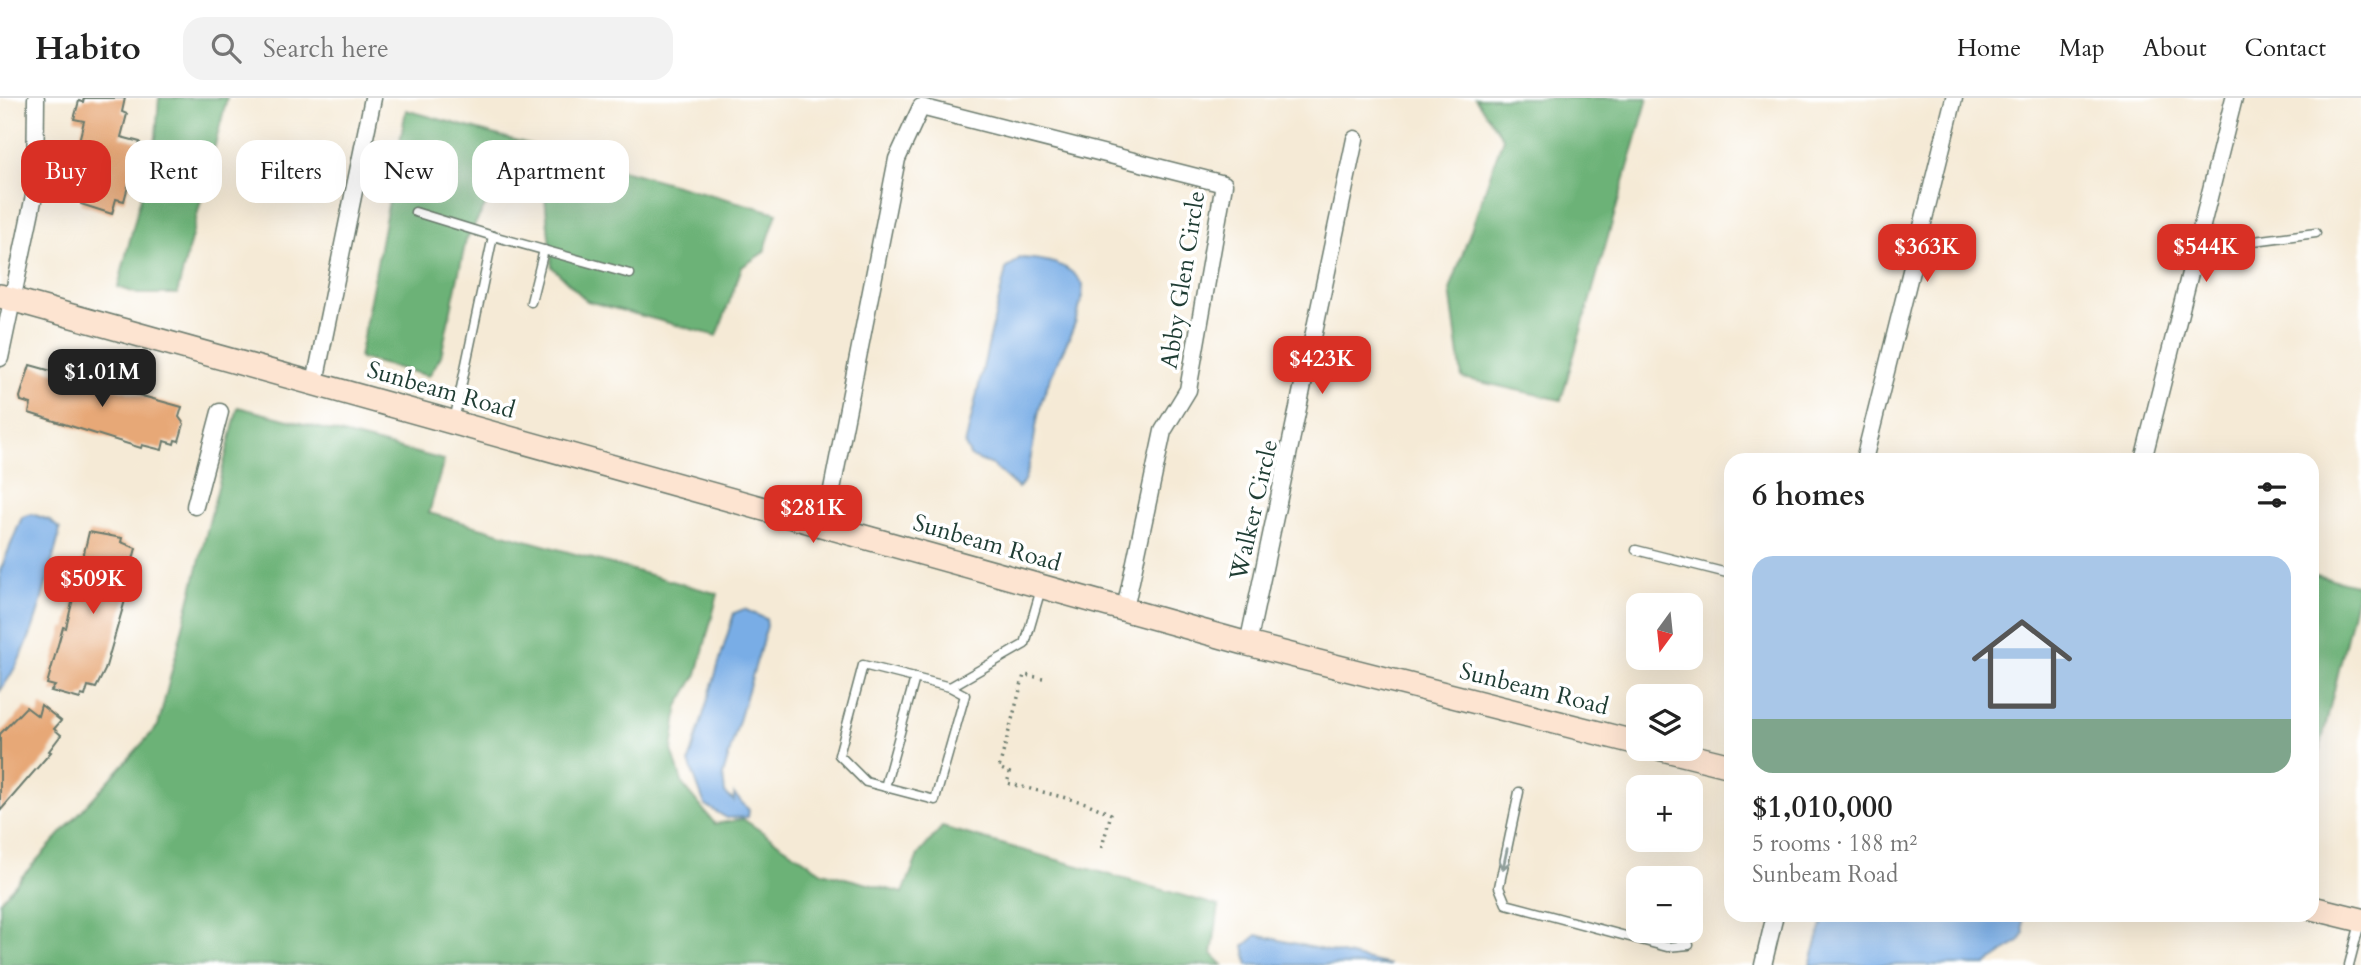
<!DOCTYPE html>
<meta charset="utf-8">
<style>
:root{--surface:#fff;--page:#f2f2f2;--text:#222;--muted:#767676;--line:#e0e0e0;--accent:#d93025}
body{margin:0;font-family:Cardo,serif;background:var(--page);color:var(--text);height:100vh;display:flex;flex-direction:column;font-size:26px;white-space:nowrap}
*{box-sizing:border-box;margin:0}
p{font-size:23px;color:var(--muted)}
.icon{flex:none;width:38px;height:38px;fill:none;stroke:currentColor;stroke-width:2;stroke-linecap:round;stroke-linejoin:round}
.map{position:relative;flex:1;overflow:hidden}
.panel{position:absolute;left:1724px;top:355px;width:595px;height:469px;display:flex;flex-direction:column;background:var(--surface);border-radius:21px;box-shadow:0 7px 28px #0002}
.panel>*{flex:none}
.top-card{position:absolute;left:21px;top:42px;width:665px;height:63px;display:flex;gap:14px}
.needle{width:46px;rotate:195deg}
.tools{position:absolute;left:1626px;top:495px;display:grid;gap:14px}
.tools a{display:grid;place-items:center;width:77px;height:77px;border-radius:14px;background:var(--surface);box-shadow:0 7px 28px #0002;font-size:35px}
.price{position:absolute;translate:-50% -60px;padding:0 16px;border-radius:14px;background:var(--accent);color:#fff;font-size:23px;line-height:46px;filter:drop-shadow(0 2px 4px #0008)}
.price::after{content:'';position:absolute;left:50%;top:42px;width:21px;height:16px;margin-left:-10px;background:inherit;clip-path:polygon(0 0,100% 0,50% 100%)}
.price.selected{background:#222;color:#fff}
ul{padding:0;list-style:none}
li{display:grid;align-content:center;gap:14px;height:371px;padding:0 28px}
li span{display:grid;place-items:center;height:217px;border-radius:21px;color:#555}
li>.icon{margin-inline-start:auto}
span .icon{width:126px;height:126px;fill:#fffc;stroke-width:1}
li b{font-size:30px}
h2{display:flex;justify-content:space-between;align-items:center;height:84px;padding:0 28px;font-size:30px}
.tag{padding:0 24px;border-radius:21px;background:var(--surface);box-shadow:0 7px 28px #0002;font-size:24px;line-height:63px}
.tag.selected{background:var(--accent);color:#fff}
header{display:flex;align-items:center;gap:42px;box-sizing:border-box;height:98px;padding:0 35px;background:var(--surface);border-bottom:2px solid var(--line)}
header strong{font-size:33px}
nav{display:flex;gap:38px;margin-inline-start:auto;font-size:24px}
.search{width:490px;height:63px;background:var(--page);display:flex;align-items:center;gap:18px;box-sizing:border-box;padding:0 24px;border-radius:21px;color:var(--muted);font-size:26px}
.map>svg:first-child{display:block}
.forest{fill:#6cb277;stroke:#467856;stroke-width:2}
.water{fill:#79ade6;stroke:#4c758d;stroke-width:2}
.building{fill:#e7a877}
.lines{fill:none;stroke-linecap:round;stroke-linejoin:round}
.lane-casing{stroke:#6a7a6d;stroke-width:11}
.street-casing{stroke:#6a7a6d;stroke-width:19}
.secondary-casing{stroke:#6a7a6d;stroke-width:26}
.path{stroke:#6a7a6d;stroke-width:3.5;stroke-dasharray:2 5;stroke-linecap:butt}
.lane{stroke:#fff;stroke-width:8}
.street{stroke:#fff;stroke-width:16}
.secondary{stroke:#fde4d1;stroke-width:23}
.oneway{stroke:#8f9e9a}
.labels{text-anchor:middle;dominant-baseline:central;stroke-width:7;stroke-linejoin:round;paint-order:stroke}
.street-label{font-size:24px;fill:#1f3d34;stroke:#fff}
</style>
<header>
<strong>Habito</strong>
<div class="search"><svg class="icon" aria-label="search" viewBox="0 0 24 24"><circle cx="10" cy="10" r="6"/><path d="M15 15l6 6"/></svg>Search here</div>
<nav><a>Home</a><a>Map</a><a>About</a><a>Contact</a></nav>
</header>
<div class="map">
<svg width="2361" height="867" viewBox="0 0 2361 867">
<rect width="100%" height="100%" fill="#fff"/>
<filter id="ink" filterUnits="userSpaceOnUse"><feTurbulence type="fractalNoise" baseFrequency=".0143" numOctaves="2"/><feDisplacementMap in="SourceGraphic" scale="14" xChannelSelector="R" yChannelSelector="G"/><feConvolveMatrix kernelMatrix="1 2 1 2 8 2 1 2 1" color-interpolation-filters="sRGB"/></filter>
<filter id="wash" filterUnits="userSpaceOnUse"><feTurbulence type="fractalNoise" baseFrequency=".00686" numOctaves="4" result="noise"/><feDisplacementMap in="SourceGraphic" scale="28" xChannelSelector="R" yChannelSelector="G"/><feGaussianBlur stdDeviation="1.57" result="paint"/><feColorMatrix in="noise" values="0 0 0 0 0 0 0 0 0 0 0 0 0 0 0 0 0 1.4 0 .05"/><feComposite in="paint" operator="in"/></filter>
<g filter="url(#wash)">
<rect width="100%" height="100%" fill="#f5ead6"/>
<g class="forest">
<path d="M 159,0 L 227,0 L 177,196 L 138,196 L 118,189 L 156,39 Z"/>
<path d="M 1475,0 L 1648,0 L 1561,302 L 1462,280 L 1450,192 L 1503,40 Z"/>
<path d="M 406,12 L 777,115 L 764,154 L 742,169 L 717,238 L 587,203 L 552,169 L 545,99 L 493,94 L 466,142 L 441,258 L 429,278 L 359,260 Z"/>
<path d="M 238,309 L 444,362 L 429,415 L 718,496 L 697,576 L 678,608 L 672,652 L 683,687 L 715,726 L 743,721 L 822,774 L 903,795 L 918,757 L 942,729 L 1219,808 L 1212,856 L 1223,867 L 0,867 L 0,803 L 158,628 Z"/>
<path d="M 2312,476 L 2359,488 L 2312,684 Z"/>
</g>
<g class="water">
<path d="M 1020,160 C 1045,161 1070,165 1083,187 C 1081,232 1051,266 1040,309 C 1035,326 1031,383 1018,390 L 992,367 L 971,359 L 965,347 L 1006,171 Z"/>
<path d="M 32,416 L 49,422 L 60,431 L 58,442 C 43,495 34,548 0,593 L 0,473 L 22,419 Z"/>
<path d="M 744,511 L 766,521 L 767,528 L 723,677 L 725,695 L 734,703 L 734,696 L 749,712 L 748,719 L 727,720 L 705,707 L 689,664 L 734,515 Z"/>
<path d="M 1825,817 L 2007,817 L 2023,823 L 2024,836 L 2020,843 L 1986,867 L 1810,867 Z"/>
<path d="M 1257,837 L 1390,867 L 1248,867 L 1244,848 Z"/>
</g>
<g id="blocks">
<g class="building">
<path d="M 84,0 L 125,0 L 122,14 L 127,16 L 121,39 L 140,44 L 124,103 L 116,101 L 112,116 L 81,106 L 85,93 L 80,92 L 87,66 L 74,63 L 84,23 L 74,21 L 79,3 L 83,4 Z"/>
<path d="M 30,267 L 182,309 L 179,319 L 184,326 L 179,343 L 175,342 L 174,346 L 164,343 L 162,352 L 142,347 L 141,350 L 29,315 L 31,306 L 21,303 L 20,299 Z"/>
<path d="M 89,434 L 122,440 L 121,444 L 136,450 L 129,477 L 132,478 L 105,572 L 96,590 L 88,588 L 85,598 L 81,597 L 80,601 L 51,593 L 55,588 L 47,586 L 63,529 L 66,530 Z"/>
<path d="M 41,607 L 61,623 L 54,631 L 61,637 L 49,653 L 51,654 L 0,713 L 0,636 L 26,609 L 38,618 Z"/>
</g>
</g>
</g>
<g filter="url(#ink)">
<use href="#blocks" fill-opacity="0" stroke="#6a7a6d" stroke-width="2"/>
<g class="lines">
<defs>
<g id="lane">
<path d="M 415,114 L 493,138"/>
<path d="M 2201,133 L 2254,143 L 2316,135"/>
<path d="M 531,204 L 544,152"/>
<path d="M 454,323 L 493,138 L 630,176"/>
<path d="M 1636,452 L 1731,476"/>
<path d="M 950,589 L 965,597 L 935,702 L 866,684 L 839,657 L 863,567 L 950,589 L 1025,546 L 1041,491"/>
<path d="M 885,689 L 915,580"/>
<path d="M 1519,694 L 1499,789 L 1506,806 L 1667,849 L 1689,847"/>
<path d="M 2349,867 L 2360,825"/>
</g>
<g id="street">
<path d="M 0,260 L 35,93 L 36,0"/>
<path d="M 315,284 L 373,0"/>
<path d="M 1864,362 L 1954,0"/>
<path d="M 2143,362 L 2234,0"/>
<path d="M 195,408 L 220,314"/>
<path d="M 825,427 L 897,61 L 921,9 L 1224,86 L 1188,292 L 1163,333 L 1125,511"/>
<path d="M 1248,546 L 1355,41"/>
<path d="M 1763,867 L 1775,817"/>
</g>
<g id="secondary">
<path d="M 0,198 L 1248,546 L 1638,645"/>
<path d="M 1662,651 L 1731,668"/>
<path d="M 2312,810 L 2361,822"/>
</g>
</defs>
<use href="#lane" class="lane-casing"/>
<use href="#street" class="street-casing"/>
<use href="#secondary" class="secondary-casing"/>
<path class="path" d="M 1043,580 L 1024,577 L 999,670 L 1010,675 L 1007,685 L 1086,705 L 1111,716 L 1101,752"/>
<use href="#lane" class="lane"/>
<use href="#street" class="street"/>
<use href="#secondary" class="secondary"/>
</g>
<defs><path id="oneway-shaft" d="M-6 0H5M1.5-3L5.5 0L1.5 3" fill="none" stroke-width="1.6" stroke-linecap="round" stroke-linejoin="round" transform="scale(1.75)"/></defs>
<use class="oneway" href="#oneway-shaft" transform="translate(1505 761) rotate(102)"/>
</g>
<g class="labels">
<g class="street-label">
<text transform="translate(1183 182) rotate(-81)">Abby Glen Circle</text>
<text transform="translate(441 292) rotate(16)">Sunbeam Road</text>
<text transform="translate(1254 412) rotate(-77)">Walker Circle</text>
<text transform="translate(987 445) rotate(16)">Sunbeam Road</text>
<text transform="translate(1534 591) rotate(14)">Sunbeam Road</text>
</g>
</g>
</svg>
<div class="tools">
<a><svg class="needle" viewBox="-14 -14 28 28"><path d="M0-13l5 13h-10z" fill="#e53935"/><path d="M0 13l5-13h-10z" fill="#767676"/></svg></a>
<a><svg class="icon" aria-label="layers" viewBox="0 0 24 24"><path d="M12 4l9 5-9 5-9-5zM3 14l9 5 9-5"/></svg></a>
<a>+</a>
<a>−</a>
</div>
<b class="price" style="left:1927px;top:186px">$363K</b>
<b class="price" style="left:2206px;top:186px">$544K</b>
<b class="price" style="left:1322px;top:298px">$423K</b>
<b class="price selected" style="left:102px;top:311px">$1.01M</b>
<b class="price" style="left:813px;top:447px">$281K</b>
<b class="price" style="left:93px;top:518px">$509K</b>
<div class="top-card">
<a class="tag selected">Buy</a>
<a class="tag">Rent</a>
<a class="tag">Filters</a>
<a class="tag">New</a>
<a class="tag">Apartment</a>
</div>
<section class="panel">
<h2>6 homes<svg class="icon" aria-label="filters" viewBox="0 0 24 24"><path d="M4 7h16M4 17h16"/><circle cx="9" cy="7" r="2"/><circle cx="15" cy="17" r="2"/></svg></h2>
<ul>
<li><span style="background:linear-gradient(#a9c7e8 75%,#7fa58c 0)"><svg class="icon" aria-label="home" viewBox="0 0 24 24"><path d="M3 11l9-7 9 7M6 9v11h12V9"/></svg></span><div><b>$1,010,000</b><p>5 rooms · 188 m²</p><p>Sunbeam Road</p></div></li>
</ul>
</section>
</div>
